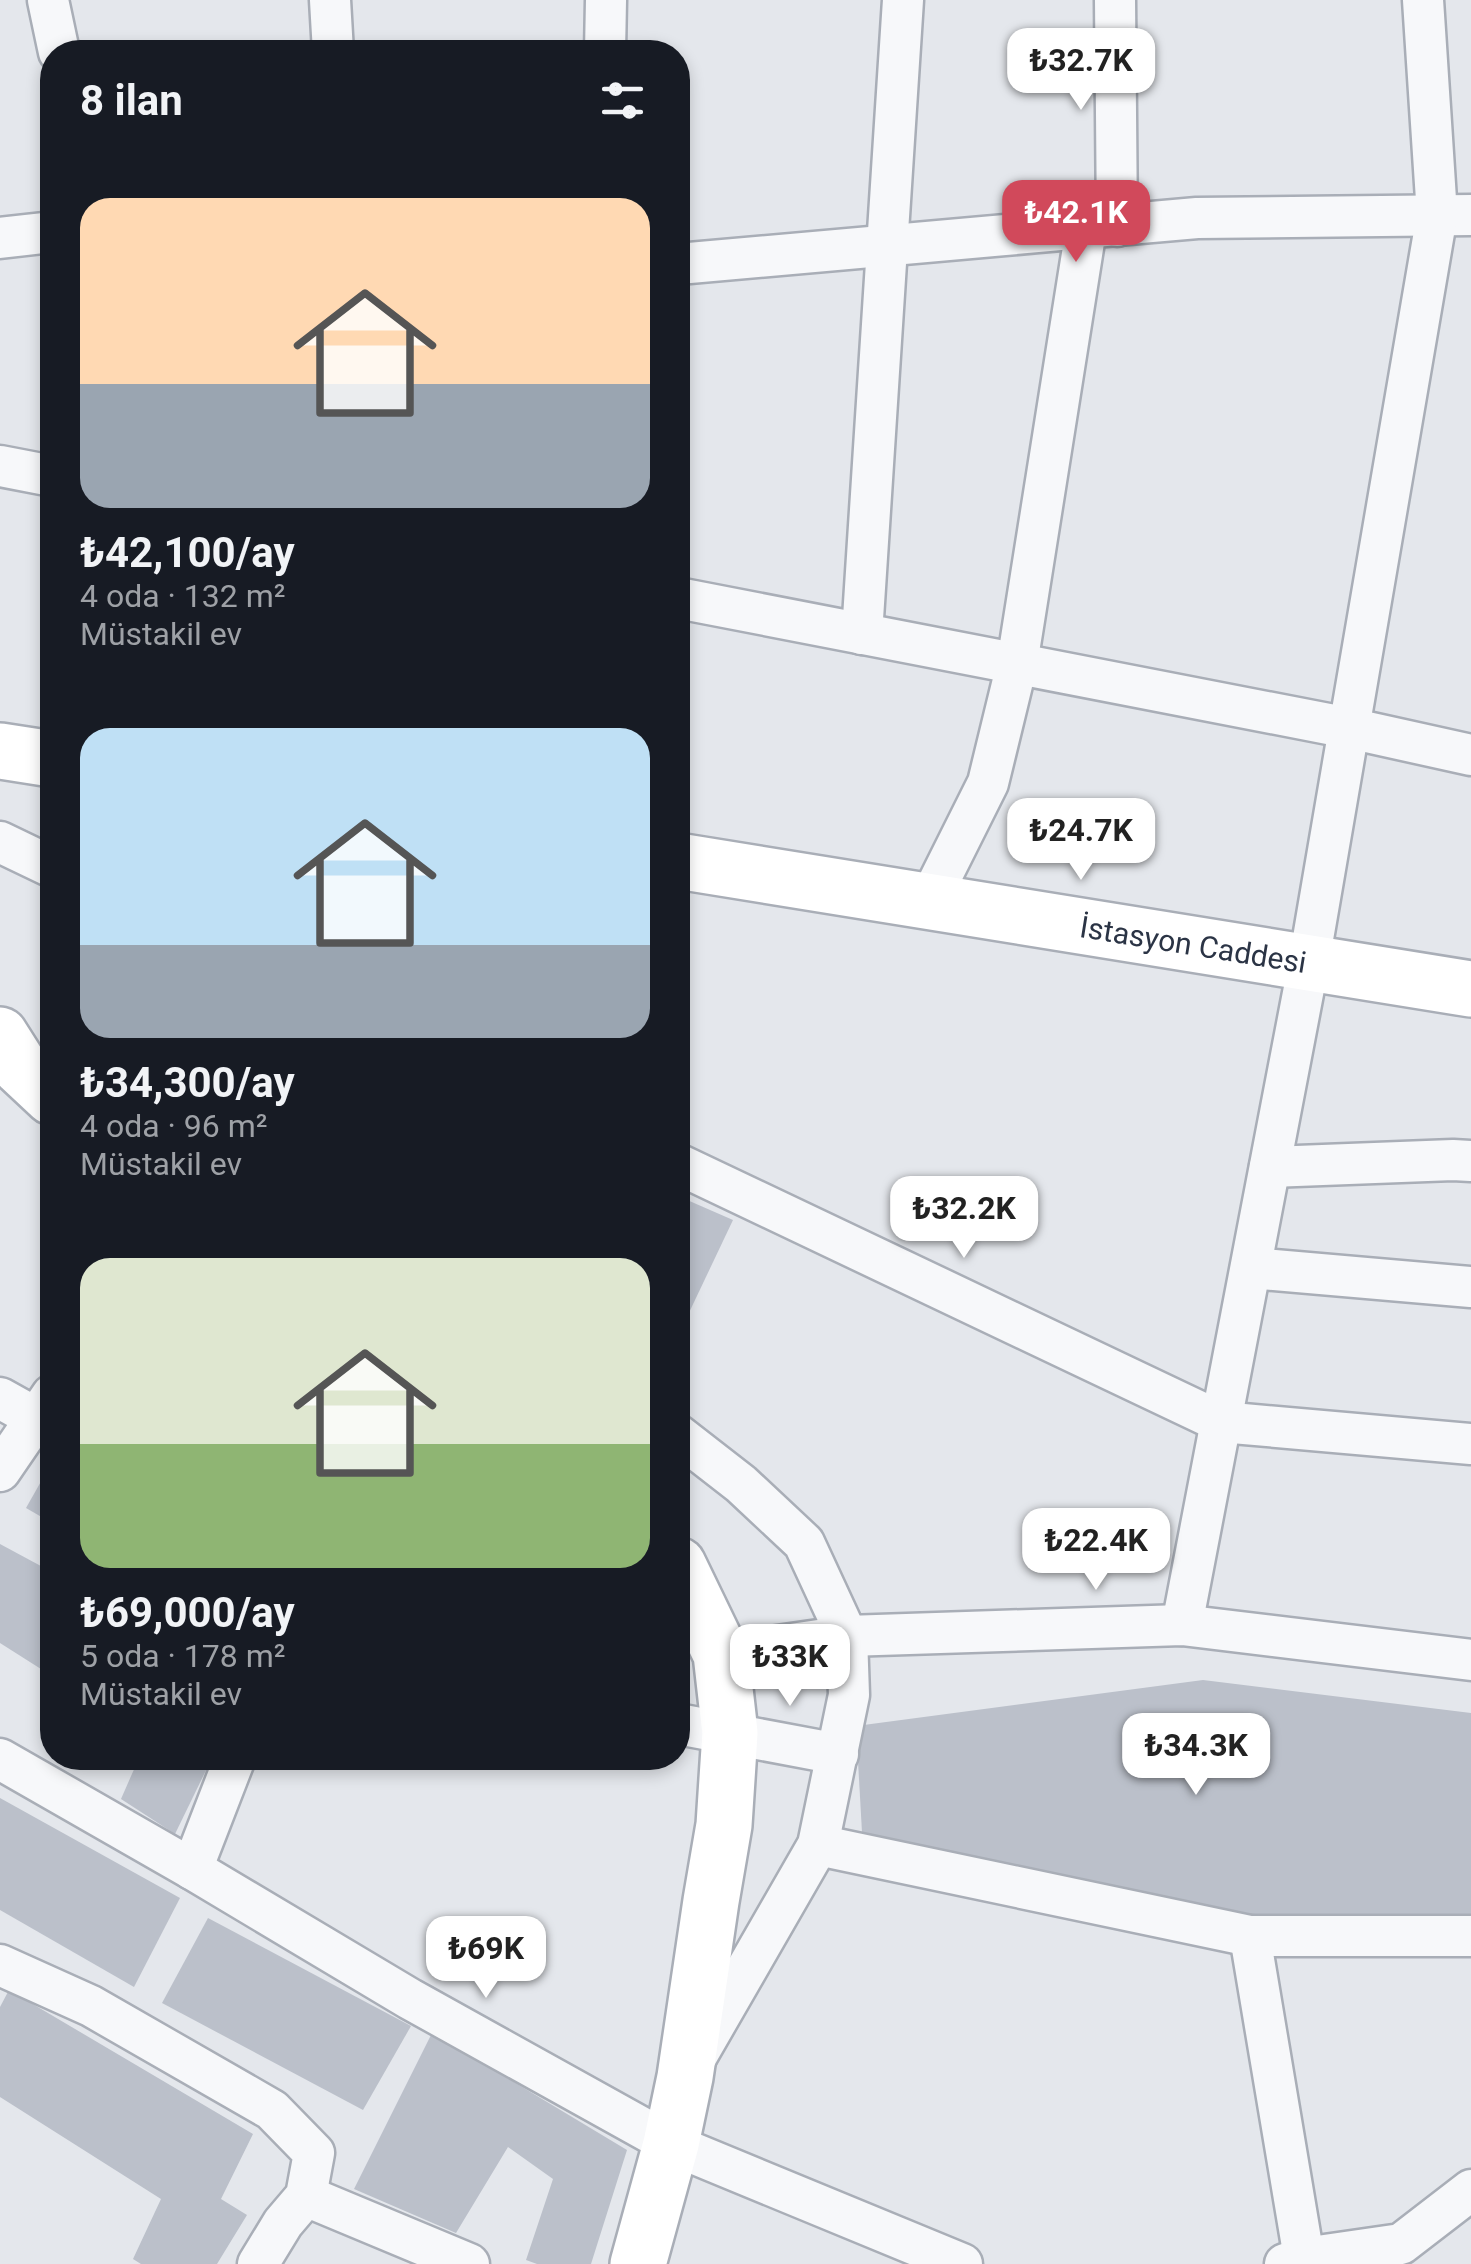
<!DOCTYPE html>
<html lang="tr">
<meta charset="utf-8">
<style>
:root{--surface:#171b24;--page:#242831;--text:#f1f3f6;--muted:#9ea1a6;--accent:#d1495b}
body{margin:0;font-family:Roboto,sans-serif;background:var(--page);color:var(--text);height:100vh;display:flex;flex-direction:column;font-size:38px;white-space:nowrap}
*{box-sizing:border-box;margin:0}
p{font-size:32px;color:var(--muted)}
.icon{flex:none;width:55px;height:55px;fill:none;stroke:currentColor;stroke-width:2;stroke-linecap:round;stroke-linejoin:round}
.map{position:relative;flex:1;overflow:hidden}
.sheet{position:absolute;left:40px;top:40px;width:650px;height:1730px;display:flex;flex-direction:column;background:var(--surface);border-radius:40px;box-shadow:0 5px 15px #0003}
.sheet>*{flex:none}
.price{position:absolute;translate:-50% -85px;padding:0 22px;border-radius:20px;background:#fff;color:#222;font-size:32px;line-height:65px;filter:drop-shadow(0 2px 5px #0008)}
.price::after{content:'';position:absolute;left:50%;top:60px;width:30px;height:22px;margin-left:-15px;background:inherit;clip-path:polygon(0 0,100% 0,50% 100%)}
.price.active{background:var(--accent);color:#fff}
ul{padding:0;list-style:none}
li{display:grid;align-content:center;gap:20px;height:530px;padding:0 40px}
li span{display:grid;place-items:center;height:310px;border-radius:30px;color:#555}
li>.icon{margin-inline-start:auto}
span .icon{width:180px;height:180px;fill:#fffc;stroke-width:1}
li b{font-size:42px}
h2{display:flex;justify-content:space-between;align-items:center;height:120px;padding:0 40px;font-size:42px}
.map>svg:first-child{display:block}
.building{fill:#bbc0ca}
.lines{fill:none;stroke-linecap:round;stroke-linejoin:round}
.street-casing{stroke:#a9aeb7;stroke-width:45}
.secondary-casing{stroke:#a9aeb7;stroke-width:60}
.street{stroke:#f7f8fa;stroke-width:40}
.secondary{stroke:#fff;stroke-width:55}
.labels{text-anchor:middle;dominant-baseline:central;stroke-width:8;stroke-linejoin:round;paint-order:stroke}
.street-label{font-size:30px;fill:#2b3445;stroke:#f4f6f9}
</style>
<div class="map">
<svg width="1471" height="2264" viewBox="0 0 1471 2264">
<rect width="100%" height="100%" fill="#e4e7ec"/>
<g class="building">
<path d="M 678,1196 L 733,1220 L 686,1319 L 678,1316 Z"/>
<path d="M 52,1462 L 52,1523 L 26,1508 Z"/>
<path d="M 0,1544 L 52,1572 L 52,1676 L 0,1643 Z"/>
<path d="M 1203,1680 L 1471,1713 L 1471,1926 L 1223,1913 L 862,1832 L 856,1726 Z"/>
<path d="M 139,1758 L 212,1758 L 175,1834 L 121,1799 Z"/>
<path d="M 0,1798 L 180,1898 L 134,1987 L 0,1910 Z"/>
<path d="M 208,1918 L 411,2026 L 363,2110 L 162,2003 Z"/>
<path d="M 9,1990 L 253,2134 L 221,2199 L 247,2215 L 217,2264 L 141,2264 L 133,2259 L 161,2199 L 0,2097 L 0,2007 Z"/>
<path d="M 432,2033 L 627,2150 L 591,2264 L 537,2264 L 526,2260 L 553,2179 L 508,2147 L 456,2233 L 354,2189 Z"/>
</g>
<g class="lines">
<defs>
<g id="street">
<path d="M 48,0 L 59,52"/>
<path d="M 330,0 L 333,52"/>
<path d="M 1115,0 L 1117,226"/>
<path d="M 605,52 L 606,0"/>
<path d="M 0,238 L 52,232"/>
<path d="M 678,264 L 1197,218 L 1471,215"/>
<path d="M 0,466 L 52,476"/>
<path d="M 678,598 L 1349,728 L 1471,755"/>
<path d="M 862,634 L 903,0"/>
<path d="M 0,842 L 52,867"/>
<path d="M 929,901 L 988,783 L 1017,664 L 1086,229"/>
<path d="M 678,1164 L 1221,1422 L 1471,1444"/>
<path d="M 1270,1167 L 1453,1160 L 1471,1161"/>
<path d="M 1251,1268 L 1471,1287"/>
<path d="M 0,1398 L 52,1427"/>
<path d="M 678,1435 L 741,1484 L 804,1543 L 847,1636 L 849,1695 L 818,1845 L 696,2057"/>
<path d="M 0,1471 L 52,1395"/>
<path d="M 1182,1625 L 1309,962 L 1437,215 L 1423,0"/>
<path d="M 721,1654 L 847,1636 L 1182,1625 L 1471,1660"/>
<path d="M 678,1724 L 838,1754"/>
<path d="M 0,1759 L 192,1869 L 410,1999 L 671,2144 L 962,2264"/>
<path d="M 818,1845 L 1250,1936 L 1471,1936"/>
<path d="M 192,1869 L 235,1758"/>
<path d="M 1250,1936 L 1304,2258"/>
<path d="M 0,1965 L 91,2006 L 272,2110 L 314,2153 L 306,2196 L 283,2223 L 258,2264"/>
<path d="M 306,2196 L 469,2264"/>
<path d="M 1285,2264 L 1304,2258 L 1401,2244 L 1471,2190"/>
</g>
<g id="secondary">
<path d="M 0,751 L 52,759"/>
<path id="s1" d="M 678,861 L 1471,989"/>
<path d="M 0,1035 L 21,1068 L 52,1097"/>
<path d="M 638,2264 L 671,2144 L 685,2077 L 711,1901 L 724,1825 L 730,1733 L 721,1654 L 678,1565"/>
</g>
</defs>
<use href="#street" class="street-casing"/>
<use href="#secondary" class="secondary-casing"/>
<use href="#street" class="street"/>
<use href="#secondary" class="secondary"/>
</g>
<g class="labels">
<g class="street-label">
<text stroke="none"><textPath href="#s1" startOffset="522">İstasyon Caddesi</textPath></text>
</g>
</g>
</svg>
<b class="price" style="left:1081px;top:113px">₺32.7K</b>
<b class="price active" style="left:1076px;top:265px">₺42.1K</b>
<b class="price" style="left:1081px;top:883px">₺24.7K</b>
<b class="price" style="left:964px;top:1261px">₺32.2K</b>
<b class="price" style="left:1096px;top:1593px">₺22.4K</b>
<b class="price" style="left:790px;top:1709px">₺33K</b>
<b class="price" style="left:1196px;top:1798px">₺34.3K</b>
<b class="price" style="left:486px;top:2001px">₺69K</b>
<section class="sheet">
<h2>8 ilan<svg class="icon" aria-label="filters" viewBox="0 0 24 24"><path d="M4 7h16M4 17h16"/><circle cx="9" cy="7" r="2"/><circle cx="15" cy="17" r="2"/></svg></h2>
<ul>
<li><span style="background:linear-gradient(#ffd9b3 60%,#9aa5b1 0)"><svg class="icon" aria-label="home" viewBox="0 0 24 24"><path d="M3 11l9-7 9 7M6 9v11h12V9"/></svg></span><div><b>₺42,100/ay</b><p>4 oda · 132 m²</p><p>Müstakil ev</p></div></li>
<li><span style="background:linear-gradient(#bfe0f5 70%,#9aa5b1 0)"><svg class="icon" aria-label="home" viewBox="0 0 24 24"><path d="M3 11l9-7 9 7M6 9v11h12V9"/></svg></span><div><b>₺34,300/ay</b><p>4 oda · 96 m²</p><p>Müstakil ev</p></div></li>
<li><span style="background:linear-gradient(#dfe7d0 60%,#8fb573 0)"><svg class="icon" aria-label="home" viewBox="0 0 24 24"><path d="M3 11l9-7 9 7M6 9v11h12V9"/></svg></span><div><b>₺69,000/ay</b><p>5 oda · 178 m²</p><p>Müstakil ev</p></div></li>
</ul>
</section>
</div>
